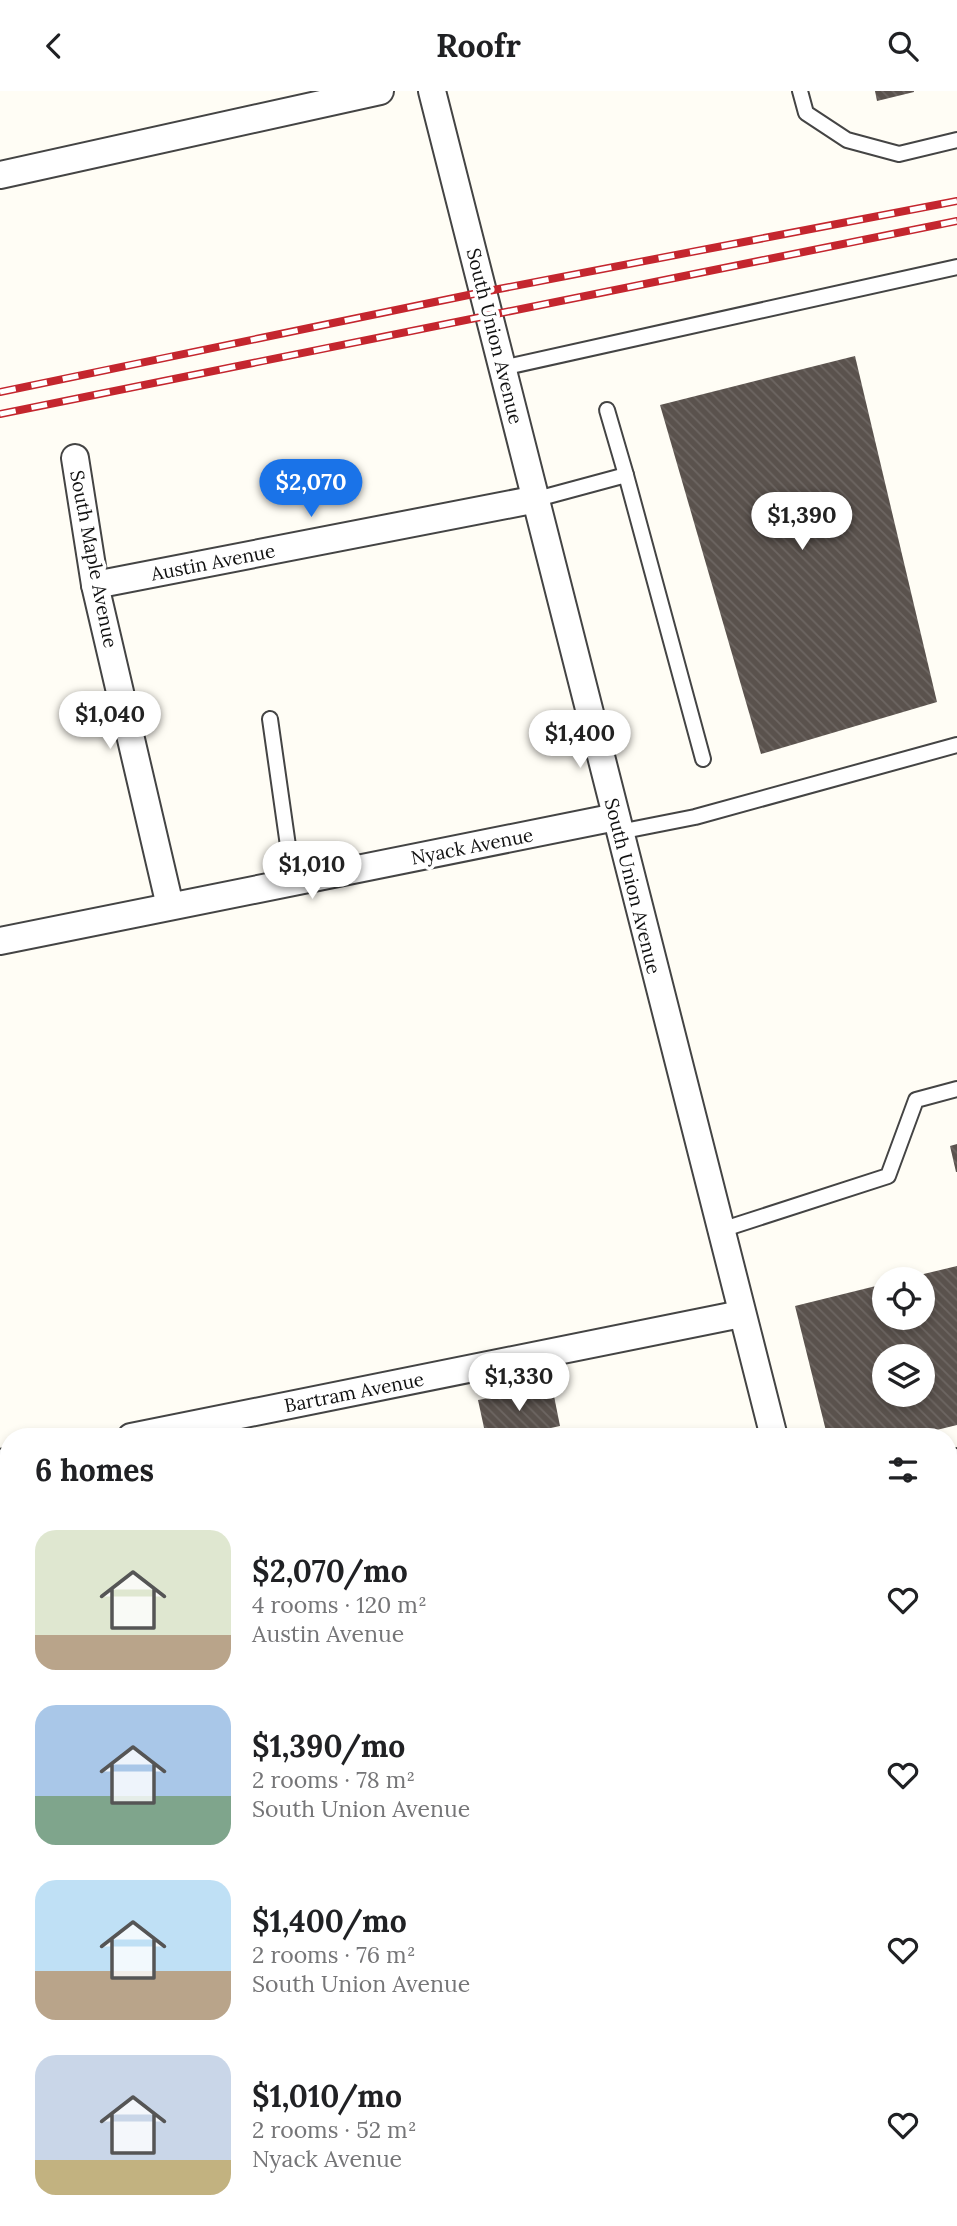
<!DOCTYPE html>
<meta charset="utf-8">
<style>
:root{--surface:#fff;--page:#f6f6f6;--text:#202124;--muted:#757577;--accent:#1a73e8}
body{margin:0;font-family:Lora,serif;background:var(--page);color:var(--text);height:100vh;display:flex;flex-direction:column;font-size:26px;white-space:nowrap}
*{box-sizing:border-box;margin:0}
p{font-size:23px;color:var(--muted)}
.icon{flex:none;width:38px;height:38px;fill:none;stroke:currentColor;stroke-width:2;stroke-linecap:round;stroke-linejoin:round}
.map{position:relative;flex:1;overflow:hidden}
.side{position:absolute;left:0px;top:1337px;width:957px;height:798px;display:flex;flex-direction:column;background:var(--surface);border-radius:28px 28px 0 0;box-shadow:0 4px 10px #0003}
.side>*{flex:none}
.tools{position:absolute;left:872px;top:1176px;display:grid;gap:14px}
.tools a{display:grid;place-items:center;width:63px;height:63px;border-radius:50%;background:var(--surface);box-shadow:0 4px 10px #0003;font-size:35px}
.price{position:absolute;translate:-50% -60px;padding:0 16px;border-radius:24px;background:#fff;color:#222;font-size:23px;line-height:46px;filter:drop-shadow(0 2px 4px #0008)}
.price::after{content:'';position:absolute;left:50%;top:42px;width:21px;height:16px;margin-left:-10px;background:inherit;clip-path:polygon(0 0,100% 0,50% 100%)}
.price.on{background:var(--accent);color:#fff}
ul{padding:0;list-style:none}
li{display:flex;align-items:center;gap:21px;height:175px;padding:0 35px}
li span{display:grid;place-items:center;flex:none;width:196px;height:140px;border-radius:21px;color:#555}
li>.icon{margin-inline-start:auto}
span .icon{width:84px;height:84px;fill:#fffc;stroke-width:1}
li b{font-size:30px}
h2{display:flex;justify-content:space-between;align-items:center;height:84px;padding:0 35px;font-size:30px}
header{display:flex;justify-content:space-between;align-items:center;height:91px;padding:0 35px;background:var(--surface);font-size:32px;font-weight:800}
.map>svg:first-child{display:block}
.park{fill:url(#park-dots)}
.building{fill:url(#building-back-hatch);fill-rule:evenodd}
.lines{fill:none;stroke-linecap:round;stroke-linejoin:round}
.lane-casing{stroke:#444;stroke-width:18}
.street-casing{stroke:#444;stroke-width:30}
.lane{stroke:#fff;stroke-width:14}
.street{stroke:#fff;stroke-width:26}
.rail-casing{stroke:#c4262e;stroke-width:8}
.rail{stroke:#fff;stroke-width:5;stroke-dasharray:16;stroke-linecap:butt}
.labels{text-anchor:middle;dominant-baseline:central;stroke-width:7;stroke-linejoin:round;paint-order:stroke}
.street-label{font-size:19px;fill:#111;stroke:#fff}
</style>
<header><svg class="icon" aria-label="back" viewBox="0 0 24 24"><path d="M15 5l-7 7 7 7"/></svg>Roofr<svg class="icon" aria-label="search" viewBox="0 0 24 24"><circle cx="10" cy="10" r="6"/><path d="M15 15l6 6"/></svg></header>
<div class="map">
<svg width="957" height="2135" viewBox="0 0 957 2135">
<defs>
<pattern id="park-dots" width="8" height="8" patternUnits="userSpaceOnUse" patternTransform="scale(1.75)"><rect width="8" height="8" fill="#d5ebbd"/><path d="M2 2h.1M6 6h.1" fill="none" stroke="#b6c8a1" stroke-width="1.8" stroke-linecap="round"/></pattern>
<pattern id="building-back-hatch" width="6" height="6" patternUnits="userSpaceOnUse" patternTransform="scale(1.75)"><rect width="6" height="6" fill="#5a524d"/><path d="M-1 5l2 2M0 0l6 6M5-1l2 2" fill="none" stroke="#6d6662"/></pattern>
</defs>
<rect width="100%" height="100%" fill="#fffdf5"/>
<g class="park">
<path d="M 9,1532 L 9,1958 L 0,1963 L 0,1533 Z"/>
<path d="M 957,1660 L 957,1884 L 948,1843 L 948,1665 Z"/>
</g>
<g class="building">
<path d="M 875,0 L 914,0 L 914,1 L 877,10 Z"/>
<path d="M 855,265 L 937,611 L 761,663 L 660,314 Z"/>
<path d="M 957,1053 L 957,1081 L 956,1081 L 950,1055 Z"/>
<path d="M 957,1175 L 957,1334 L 908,1346 L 814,1346 L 813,1343 L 826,1340 L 795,1215 L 884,1193 L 884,1227 L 922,1227 L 922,1188 L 907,1187 ZM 884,1265 L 922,1265 L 922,1304 L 884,1304 Z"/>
<path d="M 552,1295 L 560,1335 L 509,1346 L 486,1346 L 478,1309 Z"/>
</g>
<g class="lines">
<defs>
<g id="lane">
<path d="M 800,0 L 806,22 L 847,49 L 899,63 L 957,49"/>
<path d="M 502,277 L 957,176"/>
<path d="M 607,319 L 626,384"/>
<path d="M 537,408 L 626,384 L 703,668"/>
<path d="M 270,628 L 293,790"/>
<path d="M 619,741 L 695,726 L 957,654"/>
<path d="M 721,1139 L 888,1085 L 916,1009 L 957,998"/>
<path d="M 948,1367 L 957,1365"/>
<path d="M 948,1658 L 957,1652"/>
</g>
<g id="street">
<path d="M 432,0 L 774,1346"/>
<path d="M 0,84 L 380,0"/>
<path d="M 75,367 L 95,494 L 170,815"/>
<path d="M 95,494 L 537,408"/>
<path d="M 0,850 L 616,726"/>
<path d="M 131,1346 L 741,1223"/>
<path d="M 0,1372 L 9,1370"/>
<path d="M 948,2035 L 957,2067"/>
<path d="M 342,2126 L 347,2135"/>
<path d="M 22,2135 L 36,2126"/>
<path d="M 695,2135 L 709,2126"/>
</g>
</defs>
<use href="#lane" class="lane-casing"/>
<use href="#street" class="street-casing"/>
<use href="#lane" class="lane"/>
<use href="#street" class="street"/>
<defs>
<g id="rail">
<path d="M 0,301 L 483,201 L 957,110"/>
<path d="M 0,323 L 957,130"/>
</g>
</defs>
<use href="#rail" class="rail-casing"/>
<use href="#rail" class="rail"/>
</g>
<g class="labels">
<g class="street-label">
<text transform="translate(495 245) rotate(76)">South Union Avenue</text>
<text transform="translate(94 468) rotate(79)">South Maple Avenue</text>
<text transform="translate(213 471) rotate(-11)">Austin Avenue</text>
<text transform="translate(472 755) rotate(-11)">Nyack Avenue</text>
<text transform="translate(633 795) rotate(76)">South Union Avenue</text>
<text transform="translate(354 1301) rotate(-11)">Bartram Avenue</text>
</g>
</g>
</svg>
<div class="tools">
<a><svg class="icon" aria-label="locate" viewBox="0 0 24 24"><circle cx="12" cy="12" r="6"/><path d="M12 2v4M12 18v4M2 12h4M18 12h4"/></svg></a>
<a><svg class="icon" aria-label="layers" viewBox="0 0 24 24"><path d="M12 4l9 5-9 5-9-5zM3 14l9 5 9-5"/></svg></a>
</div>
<b class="price on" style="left:311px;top:428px">$2,070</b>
<b class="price" style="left:802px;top:461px">$1,390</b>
<b class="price" style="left:110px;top:660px">$1,040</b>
<b class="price" style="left:580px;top:679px">$1,400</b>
<b class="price" style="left:312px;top:810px">$1,010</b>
<b class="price" style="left:519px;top:1322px">$1,330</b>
<section class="side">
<h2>6 homes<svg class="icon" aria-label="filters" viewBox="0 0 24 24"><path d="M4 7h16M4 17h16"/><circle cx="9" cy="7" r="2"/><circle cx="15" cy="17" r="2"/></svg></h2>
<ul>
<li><span style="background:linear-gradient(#dfe7d0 75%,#b9a48a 0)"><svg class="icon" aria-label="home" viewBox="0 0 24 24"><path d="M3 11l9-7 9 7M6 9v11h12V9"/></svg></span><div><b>$2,070/mo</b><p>4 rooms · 120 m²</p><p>Austin Avenue</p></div><svg class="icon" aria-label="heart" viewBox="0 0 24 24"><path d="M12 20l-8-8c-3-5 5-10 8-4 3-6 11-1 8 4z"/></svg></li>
<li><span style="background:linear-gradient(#a9c7e8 65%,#7fa58c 0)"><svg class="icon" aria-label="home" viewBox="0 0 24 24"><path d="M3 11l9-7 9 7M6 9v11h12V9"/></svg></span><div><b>$1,390/mo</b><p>2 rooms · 78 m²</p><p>South Union Avenue</p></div><svg class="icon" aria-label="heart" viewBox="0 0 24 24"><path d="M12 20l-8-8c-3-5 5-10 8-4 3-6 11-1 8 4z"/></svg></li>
<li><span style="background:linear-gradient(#bfe0f5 65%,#b9a48a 0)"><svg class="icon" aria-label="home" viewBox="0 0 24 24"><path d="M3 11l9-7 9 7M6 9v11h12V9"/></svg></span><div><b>$1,400/mo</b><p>2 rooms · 76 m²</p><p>South Union Avenue</p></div><svg class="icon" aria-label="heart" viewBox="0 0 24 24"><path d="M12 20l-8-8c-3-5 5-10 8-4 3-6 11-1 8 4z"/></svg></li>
<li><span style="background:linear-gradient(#c9d6e8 75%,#c2b280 0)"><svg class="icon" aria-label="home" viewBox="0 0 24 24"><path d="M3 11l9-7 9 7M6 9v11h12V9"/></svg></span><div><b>$1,010/mo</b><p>2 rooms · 52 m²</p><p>Nyack Avenue</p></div><svg class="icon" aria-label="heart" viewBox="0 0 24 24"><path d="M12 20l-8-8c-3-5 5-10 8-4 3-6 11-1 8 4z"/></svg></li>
</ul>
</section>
</div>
